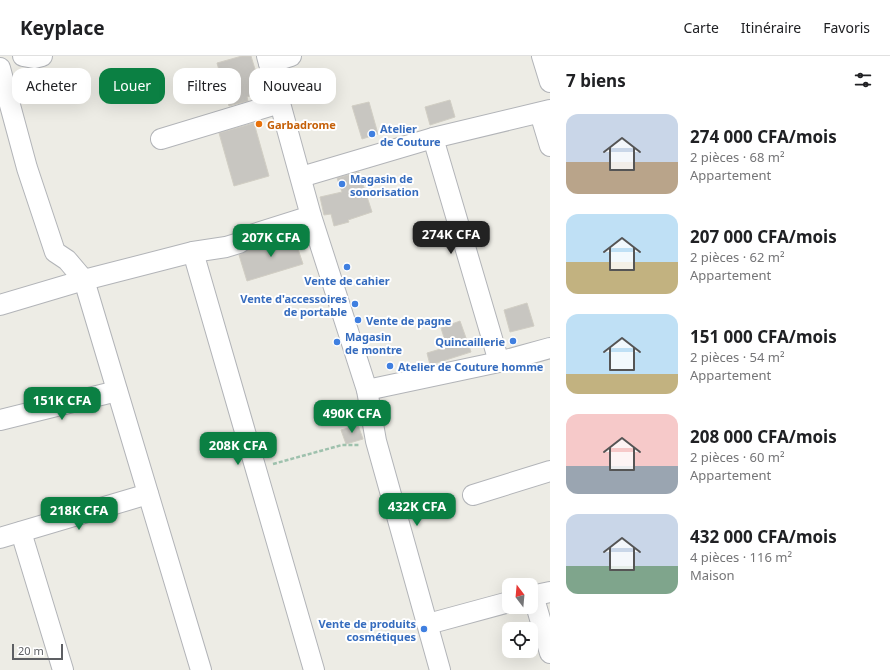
<!DOCTYPE html>
<html lang="fr">
<meta charset="utf-8">
<style>
:root{--surface:#fff;--page:#f6f6f6;--text:#202124;--muted:#757577;--line:#e0e0e0;--accent:#0b8043}
body{margin:0;font-family:"Noto Sans",sans-serif;background:var(--page);color:var(--text);height:100vh;display:flex;flex-direction:column;font-size:15px;white-space:nowrap}
*{box-sizing:border-box;margin:0}
p{font-size:13px;color:var(--muted)}
.icon{flex:none;width:22px;height:22px;fill:none;stroke:currentColor;stroke-width:2;stroke-linecap:round;stroke-linejoin:round}
.map{position:relative;flex:1;overflow:hidden}
.panel{display:flex;flex-direction:column;background:var(--surface);width:340px}
.panel>*{flex:none}
.hud{position:absolute;left:12px;top:12px;width:380px;height:36px;display:flex;gap:8px}
.needle{width:26px;rotate:344deg}
.buttons{position:absolute;left:502px;top:522px;display:grid;gap:8px}
.buttons a{display:grid;place-items:center;width:36px;height:36px;border-radius:8px;background:var(--surface);box-shadow:0 4px 16px #0002;font-size:20px}
.scale{position:absolute;left:12px;bottom:10px;width:51px;box-sizing:border-box;padding-left:4px;border:2px solid #5d5f63;border-top:0;font-size:11px;line-height:14px;white-space:nowrap;color:#5d5f63;-webkit-text-stroke:3px #fff;paint-order:stroke}
.price{position:absolute;translate:-50% -34px;padding:0 9px;border-radius:8px;background:var(--accent);color:#fff;font-size:13px;line-height:26px;filter:drop-shadow(0 1px 2px #0008)}
.price::after{content:'';position:absolute;left:50%;top:24px;width:12px;height:9px;margin-left:-6px;background:inherit;clip-path:polygon(0 0,100% 0,50% 100%)}
.price.selected{background:#222;color:#fff}
ul{padding:0;list-style:none}
li{display:flex;align-items:center;gap:12px;height:100px;padding:0 16px}
li span{display:grid;place-items:center;flex:none;width:112px;height:80px;border-radius:12px;color:#555}
li>.icon{margin-inline-start:auto}
span .icon{width:48px;height:48px;fill:#fffc;stroke-width:1}
li b{font-size:17px}
h2{display:flex;justify-content:space-between;align-items:center;height:48px;padding:0 16px;font-size:17px}
.pill{padding:0 14px;border-radius:12px;background:var(--surface);box-shadow:0 4px 16px #0002;font-size:14px;line-height:36px}
.pill.selected{background:var(--accent);color:#fff}
header{display:flex;align-items:center;gap:24px;box-sizing:border-box;height:56px;padding:0 20px;background:var(--surface);border-bottom:1px solid var(--line)}
header strong{font-size:19px}
nav{display:flex;gap:22px;margin-inline-start:auto;font-size:14px}
main{display:flex;flex:1;min-height:0}
.map>svg:first-child{display:block}
.building{fill:#c8c6c1;stroke:#d1cec4}
.lines{fill:none;stroke-linecap:round;stroke-linejoin:round}
.minor-casing{stroke:#b2b4b8;stroke-width:22}
.path{stroke:#9ec1ad;stroke-width:2.5;stroke-dasharray:4 2;stroke-linecap:butt}
.minor{stroke:#fff;stroke-width:20}
.food-dot{fill:#e8710a;stroke:#fff;stroke-width:1.5}
.shop-dot{fill:#3f7fe0;stroke:#fff;stroke-width:1.5}
.labels{text-anchor:middle;dominant-baseline:central;stroke-width:4;stroke-linejoin:round;paint-order:stroke}
.food-label{font-size:11px;font-weight:bold;fill:#c56008;stroke:#fff;text-anchor:start}
.shop-label{font-size:11px;font-weight:bold;fill:#366cbe;stroke:#fff;text-anchor:start}
</style>
<header>
<strong>Keyplace</strong>
<nav><a>Carte</a><a>Itinéraire</a><a>Favoris</a></nav>
</header>
<main>
<div class="map">
<svg width="550" height="614" viewBox="0 0 550 614">
<rect width="100%" height="100%" fill="#edece5"/>
<g class="building">
<path d="M 242,0 L 251,0 L 262,36 L 247,41 L 248,45 L 229,50 L 217,7 Z"/>
<path d="M 450,44 L 455,61 L 430,69 L 425,51 Z"/>
<path d="M 369,46 L 378,78 L 362,83 L 352,50 Z"/>
<path d="M 254,67 L 269,120 L 234,130 L 219,77 Z"/>
<path d="M 359,116 L 372,156 L 348,164 L 349,166 L 334,170 L 331,158 L 324,159 L 320,141 L 342,136 L 337,122 Z"/>
<path d="M 293,178 L 303,208 L 247,225 L 239,199 L 256,189 Z"/>
<path d="M 527,247 L 534,270 L 510,276 L 504,254 Z"/>
<path d="M 460,265 L 471,296 L 430,309 L 427,297 L 447,291 L 441,272 Z"/>
<path d="M 358,369 L 363,383 L 346,388 L 341,374 Z"/>
</g>
<g class="lines">
<defs>
<g id="minor">
<path d="M 23,0 L 34,2 L 42,0"/>
<path d="M 267,0 L 311,160 L 367,334 L 376,385 L 440,614"/>
<path d="M 542,0 L 550,26"/>
<path d="M 269,7 L 291,0"/>
<path d="M 0,12 L 27,112 L 55,196 L 67,204 L 84,224 L 201,614"/>
<path d="M 540,57 L 550,90"/>
<path d="M 433,82 L 499,306"/>
<path d="M 161,83 L 280,47"/>
<path d="M 301,121 L 433,82 L 550,54"/>
<path d="M 193,196 L 314,614"/>
<path d="M 0,249 L 84,224 L 193,196 L 226,191 L 239,187 L 251,179 L 311,160"/>
<path d="M 367,334 L 499,306 L 550,292"/>
<path d="M 0,364 L 117,335"/>
<path d="M 473,439 L 550,415"/>
<path d="M 21,476 L 63,614"/>
<path d="M 0,482 L 148,438"/>
<path d="M 533,539 L 550,597"/>
<path d="M 531,540 L 550,536"/>
<path d="M 428,568 L 509,546"/>
</g>
</defs>
<use href="#minor" class="minor-casing"/>
<path class="path" d="M 273,408 L 342,389 L 359,389"/>
<use href="#minor" class="minor"/>
</g>
<circle class="food-dot" cx="259" cy="68" r="4"/>
<g class="shop-dot">
<circle cx="372" cy="78" r="4"/>
<circle cx="342" cy="128" r="4"/>
<circle cx="347" cy="211" r="4"/>
<circle cx="355" cy="248" r="4"/>
<circle cx="358" cy="264" r="4"/>
<circle cx="513" cy="285" r="4"/>
<circle cx="337" cy="286" r="4"/>
<circle cx="390" cy="310" r="4"/>
<circle cx="424" cy="573" r="4"/>
</g>
<g class="labels">
<g class="food-label">
<text x="267" y="68">Garbadrome</text>
</g>
<g class="shop-label">
<text x="380" y="72">Atelier<tspan x="380" dy="13">de Couture</tspan></text>
<text x="350" y="122">Magasin de<tspan x="350" dy="13">sonorisation</tspan></text>
<text x="347" y="224" text-anchor="middle">Vente de cahier</text>
<text x="347" y="242" text-anchor="end">Vente d'accessoires<tspan x="347" dy="13">de portable</tspan></text>
<text x="366" y="264">Vente de pagne</text>
<text x="345" y="280">Magasin<tspan x="345" dy="13">de montre</tspan></text>
<text x="505" y="285" text-anchor="end">Quincaillerie</text>
<text x="398" y="310">Atelier de Couture homme</text>
<text x="416" y="567" text-anchor="end">Vente de produits<tspan x="416" dy="13">cosmétiques</tspan></text>
</g>
</g>
</svg>
<div class="buttons">
<a><svg class="needle" viewBox="-14 -14 28 28"><path d="M0-13l5 13h-10z" fill="#e53935"/><path d="M0 13l5-13h-10z" fill="#757577"/></svg></a>
<a><svg class="icon" aria-label="locate" viewBox="0 0 24 24"><circle cx="12" cy="12" r="6"/><path d="M12 2v4M12 18v4M2 12h4M18 12h4"/></svg></a>
</div>
<div class="scale">20 m</div>
<b class="price selected" style="left:451px;top:199px">274K CFA</b>
<b class="price" style="left:271px;top:202px">207K CFA</b>
<b class="price" style="left:62px;top:365px">151K CFA</b>
<b class="price" style="left:352px;top:378px">490K CFA</b>
<b class="price" style="left:238px;top:410px">208K CFA</b>
<b class="price" style="left:417px;top:471px">432K CFA</b>
<b class="price" style="left:79px;top:475px">218K CFA</b>
<div class="hud">
<a class="pill">Acheter</a>
<a class="pill selected">Louer</a>
<a class="pill">Filtres</a>
<a class="pill">Nouveau</a>
</div>
</div>
<section class="panel">
<h2>7 biens<svg class="icon" aria-label="filters" viewBox="0 0 24 24"><path d="M4 7h16M4 17h16"/><circle cx="9" cy="7" r="2"/><circle cx="15" cy="17" r="2"/></svg></h2>
<ul>
<li><span style="background:linear-gradient(#c9d6e8 60%,#b9a48a 0)"><svg class="icon" aria-label="home" viewBox="0 0 24 24"><path d="M3 11l9-7 9 7M6 9v11h12V9"/></svg></span><div><b>274 000 CFA/mois</b><p>2 pièces · 68 m²</p><p>Appartement</p></div></li>
<li><span style="background:linear-gradient(#bfe0f5 60%,#c2b280 0)"><svg class="icon" aria-label="home" viewBox="0 0 24 24"><path d="M3 11l9-7 9 7M6 9v11h12V9"/></svg></span><div><b>207 000 CFA/mois</b><p>2 pièces · 62 m²</p><p>Appartement</p></div></li>
<li><span style="background:linear-gradient(#bfe0f5 75%,#c2b280 0)"><svg class="icon" aria-label="home" viewBox="0 0 24 24"><path d="M3 11l9-7 9 7M6 9v11h12V9"/></svg></span><div><b>151 000 CFA/mois</b><p>2 pièces · 54 m²</p><p>Appartement</p></div></li>
<li><span style="background:linear-gradient(#f6c9c9 65%,#9aa5b1 0)"><svg class="icon" aria-label="home" viewBox="0 0 24 24"><path d="M3 11l9-7 9 7M6 9v11h12V9"/></svg></span><div><b>208 000 CFA/mois</b><p>2 pièces · 60 m²</p><p>Appartement</p></div></li>
<li><span style="background:linear-gradient(#c9d6e8 65%,#7fa58c 0)"><svg class="icon" aria-label="home" viewBox="0 0 24 24"><path d="M3 11l9-7 9 7M6 9v11h12V9"/></svg></span><div><b>432 000 CFA/mois</b><p>4 pièces · 116 m²</p><p>Maison</p></div></li>
</ul>
</section>
</main>
